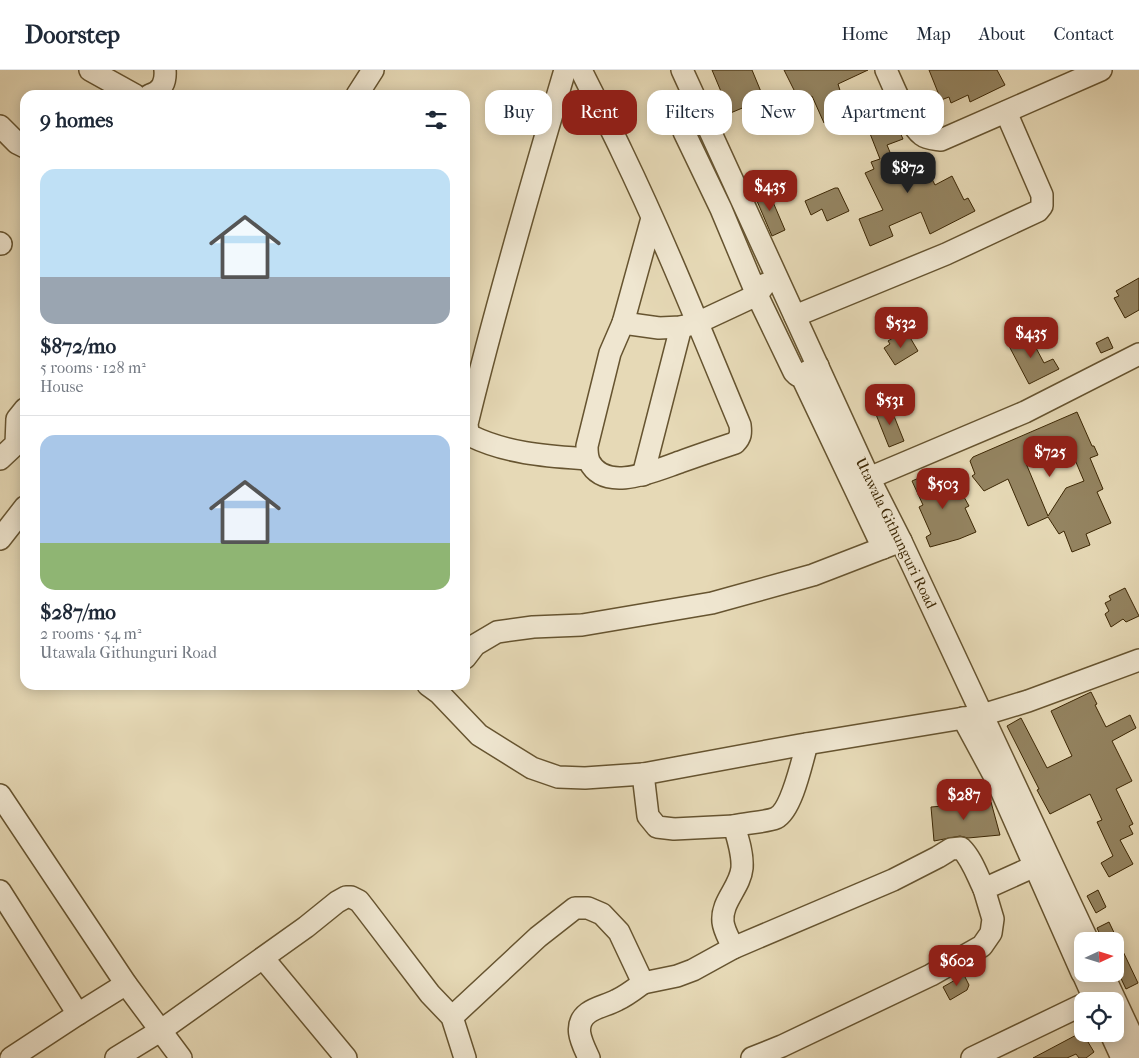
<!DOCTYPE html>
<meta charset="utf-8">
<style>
:root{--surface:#fff;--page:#f6f6f7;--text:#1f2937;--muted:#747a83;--line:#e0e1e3;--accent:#8f2418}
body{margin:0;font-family:"IM FELL French Canon",serif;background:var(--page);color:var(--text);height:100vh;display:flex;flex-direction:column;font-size:19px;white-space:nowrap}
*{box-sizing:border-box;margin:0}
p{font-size:16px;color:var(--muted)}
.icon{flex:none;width:28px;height:28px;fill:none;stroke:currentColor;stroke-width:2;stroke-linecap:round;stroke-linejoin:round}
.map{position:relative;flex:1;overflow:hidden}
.drawer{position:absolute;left:20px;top:20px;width:450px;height:600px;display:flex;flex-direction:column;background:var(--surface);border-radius:15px;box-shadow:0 2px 12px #0003}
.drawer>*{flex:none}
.hud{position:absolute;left:485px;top:20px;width:475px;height:45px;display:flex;gap:10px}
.needle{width:32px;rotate:86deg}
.controls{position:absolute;left:1074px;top:862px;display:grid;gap:10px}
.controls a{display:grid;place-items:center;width:50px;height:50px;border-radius:10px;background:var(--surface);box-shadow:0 2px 12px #0003;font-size:25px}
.price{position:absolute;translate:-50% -42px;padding:0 11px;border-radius:10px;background:var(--accent);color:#fff;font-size:16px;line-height:32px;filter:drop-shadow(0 1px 2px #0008)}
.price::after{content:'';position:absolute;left:50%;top:30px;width:15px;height:11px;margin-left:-8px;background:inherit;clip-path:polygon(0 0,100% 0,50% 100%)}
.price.selected{background:#222;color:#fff}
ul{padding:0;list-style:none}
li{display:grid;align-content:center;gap:10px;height:265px;padding:0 20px}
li+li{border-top:1px solid var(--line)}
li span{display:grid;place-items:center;height:155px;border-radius:15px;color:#555}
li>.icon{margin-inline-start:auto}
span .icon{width:90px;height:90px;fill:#fffc;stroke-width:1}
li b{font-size:21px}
h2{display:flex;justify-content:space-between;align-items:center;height:60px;padding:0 20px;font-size:21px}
.chip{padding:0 18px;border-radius:15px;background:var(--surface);box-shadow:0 2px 12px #0003;font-size:18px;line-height:45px}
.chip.selected{background:var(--accent);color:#fff}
header{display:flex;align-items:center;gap:30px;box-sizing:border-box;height:70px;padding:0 25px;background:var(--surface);border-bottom:1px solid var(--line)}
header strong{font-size:24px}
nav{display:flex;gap:28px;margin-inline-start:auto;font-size:18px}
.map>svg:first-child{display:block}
.building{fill:#948461;stroke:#3c2704;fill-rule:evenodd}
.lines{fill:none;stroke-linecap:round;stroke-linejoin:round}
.minor-casing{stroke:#665430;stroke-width:24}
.minor{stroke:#efe6d0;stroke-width:21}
.labels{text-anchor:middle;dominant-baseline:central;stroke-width:4;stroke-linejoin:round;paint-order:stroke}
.street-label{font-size:15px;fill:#3c2704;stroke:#efe6d0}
</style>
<header>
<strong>Doorstep</strong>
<nav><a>Home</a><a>Map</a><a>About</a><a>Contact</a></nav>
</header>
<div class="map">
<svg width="1139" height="988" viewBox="0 0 1139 988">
<rect width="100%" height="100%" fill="#e6d9b6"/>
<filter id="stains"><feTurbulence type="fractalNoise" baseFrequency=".004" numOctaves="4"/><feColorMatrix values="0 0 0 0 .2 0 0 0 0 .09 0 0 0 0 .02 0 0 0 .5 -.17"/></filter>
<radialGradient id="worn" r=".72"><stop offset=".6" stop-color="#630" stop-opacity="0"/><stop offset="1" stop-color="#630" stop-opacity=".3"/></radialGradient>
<g class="building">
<path d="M 712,0 L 752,0 L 764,29 L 728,44 L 723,32 L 725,31 Z"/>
<path d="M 784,0 L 868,0 L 838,14 L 843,30 L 838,34 L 842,43 L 824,53 L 812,26 L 800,32 Z"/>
<path d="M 929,0 L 997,0 L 1005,15 L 970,32 L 968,25 L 951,33 L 949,27 L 941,30 Z"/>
<path d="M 895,51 L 903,69 L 887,75 L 904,116 L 929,103 L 935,115 L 952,106 L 964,130 L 968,128 L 975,141 L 930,164 L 921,142 L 889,156 L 893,166 L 870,176 L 859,149 L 883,140 L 865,103 L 874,99 L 871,92 L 880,89 L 869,61 Z"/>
<path d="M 767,118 L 785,160 L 772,166 L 754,124 Z"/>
<path d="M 835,118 L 838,118 L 849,141 L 827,151 L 822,139 L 811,145 L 805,131 Z"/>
<path d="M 1139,208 L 1139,240 L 1125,248 L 1114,228 L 1119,226 L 1116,221 Z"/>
<path d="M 1027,261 L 1044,293 L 1053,289 L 1059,299 L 1029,314 L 1009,276 L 1012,274 L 1010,271 Z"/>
<path d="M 899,264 L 902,268 L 908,264 L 918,281 L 895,295 L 884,278 L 890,274 L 888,271 Z"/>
<path d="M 1108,267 L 1113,278 L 1101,283 L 1096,273 Z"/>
<path d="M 890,336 L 904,371 L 889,377 L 875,342 Z"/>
<path d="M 1077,342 L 1092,376 L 1094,376 L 1098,385 L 1090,388 L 1103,419 L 1097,422 L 1111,453 L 1086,464 L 1090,475 L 1072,482 L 1064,461 L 1059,464 L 1048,447 L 1028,456 L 1008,409 L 984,421 L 972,406 L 975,404 L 970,391 L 973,387 ZM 1067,371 L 1084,411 L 1066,418 L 1048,446 L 1025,391 Z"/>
<path d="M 939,399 L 951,421 L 959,418 L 969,436 L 965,438 L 976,462 L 959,469 L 930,477 L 926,467 L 931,464 L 919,437 L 923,435 L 912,411 Z"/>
<path d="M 1125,518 L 1139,546 L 1126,552 L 1123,549 L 1111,557 L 1105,544 L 1109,541 L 1105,533 L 1111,530 L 1109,526 Z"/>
<path d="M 1091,622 L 1097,634 L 1095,635 L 1106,657 L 1130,645 L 1136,658 L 1112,671 L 1132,711 L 1116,719 L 1133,754 L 1129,756 L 1133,764 L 1120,770 L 1133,794 L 1109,807 L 1101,793 L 1113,786 L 1097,752 L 1102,750 L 1090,724 L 1050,744 L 1037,720 L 1039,719 L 1007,656 L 1021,648 L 1047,698 L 1072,686 L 1051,641 Z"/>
<path d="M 991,732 L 1000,765 L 968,768 L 960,766 L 934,771 L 931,737 Z"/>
<path d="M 1098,820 L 1106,837 L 1096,843 L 1087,826 Z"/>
<path d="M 1109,852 L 1138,913 L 1126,919 L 1115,896 L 1115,871 L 1103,871 L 1097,858 Z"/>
<path d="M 964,905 L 969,915 L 967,920 L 950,930 L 943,917 Z"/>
<path d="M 1082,962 L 1094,982 L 1086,988 L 1079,988 L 1076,984 L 1067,988 L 1033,988 Z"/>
</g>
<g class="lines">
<defs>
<g id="minor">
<path d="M 90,0 L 135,25"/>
<path d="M 565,0 C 530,118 496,235 467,354 L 468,362 L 471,366 C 508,384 548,386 588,389"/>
<path d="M 581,0 C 594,27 609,54 622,82 C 665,171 702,264 740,355 C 741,363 741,367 735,373 C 717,379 699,385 680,392 C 656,400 605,424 589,391 C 587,386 587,381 587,376 L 610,283 L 623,253 L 652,148"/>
<path d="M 682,0 L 869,408 L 901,471 L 1088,871"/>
<path d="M 886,0 C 893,15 909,56 922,65 C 927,69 934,69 941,70 L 1101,0"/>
<path d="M 150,25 C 162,21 166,12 165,0"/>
<path d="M 357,25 L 373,0"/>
<path d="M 702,43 C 694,48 683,52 684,62 L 721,139 L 757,225 L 794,302 L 797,305 L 801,305 L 818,296"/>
<path d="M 0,56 L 17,73 L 25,77"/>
<path d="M 0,173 L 1,174"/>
<path d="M 795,246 L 946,184 L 1038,141 L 1042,136 L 1042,125 L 1006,42"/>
<path d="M 623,253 L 659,258 L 681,257 L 697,253 L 757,225 L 765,214"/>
<path d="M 801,305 L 883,478"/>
<path d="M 0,389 L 16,374 L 17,349 L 25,339"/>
<path d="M 643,405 L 681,257"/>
<path d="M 869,408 L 1025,342 L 1139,284"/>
<path d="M 0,469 L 25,437"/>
<path d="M 465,588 L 475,575 L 497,562 L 533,557 L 582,555 L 712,533 L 813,505 L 901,471"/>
<path d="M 428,615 L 439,623 L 479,665 L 532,698 L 558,707 L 585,708 L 643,704 L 800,675 L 982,645 L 1028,631 L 1139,590"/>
<path d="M 963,648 L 997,711 L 1082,903"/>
<path d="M 643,704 L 648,746 L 657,757 L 674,759 L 734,756 C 738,769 743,784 742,798 C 740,818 721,831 723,852 C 724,861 730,870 733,878"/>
<path d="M 0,725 L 126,914 L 181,988"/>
<path d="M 734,756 C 746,753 767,752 776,748 C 792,740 802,691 807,674"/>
<path d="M 0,821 L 78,944"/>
<path d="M 263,888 L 346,988"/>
<path d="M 1083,904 L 1095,931"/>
<path d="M 1103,904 L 1139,981"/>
<path d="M 643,913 L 677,906 L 693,900 L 733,878 L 893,810 L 938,787 L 951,779 L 961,778 C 972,789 977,805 984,819"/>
<path d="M 452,947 L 538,867 L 575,838 L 588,838 L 602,844 L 619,862 L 643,913 C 635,919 626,926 617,930 C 608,935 596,937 588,943 C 572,955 582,973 589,988"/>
<path d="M 1111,964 L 1122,988"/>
<path d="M 11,988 L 78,944 L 126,914"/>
<path d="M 116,988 L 160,961 L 306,857 L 337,832 L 346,827 L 351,827 L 359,831 L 366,840 L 430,924 L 452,947 L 465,988"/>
<path d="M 752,988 L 782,976 L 931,905 L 982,876 L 991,863 L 993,849 L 984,819 L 1035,796"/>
<path d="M 972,988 L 1082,935"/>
</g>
</defs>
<use href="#minor" class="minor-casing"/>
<use href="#minor" class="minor"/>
</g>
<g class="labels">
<g class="street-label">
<text transform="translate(896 463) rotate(64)">Utawala Githunguri Road</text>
</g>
</g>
<rect width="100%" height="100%" filter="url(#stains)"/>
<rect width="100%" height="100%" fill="url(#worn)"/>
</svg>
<div class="controls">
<a><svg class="needle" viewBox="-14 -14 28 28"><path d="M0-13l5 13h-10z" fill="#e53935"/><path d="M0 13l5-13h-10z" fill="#747a83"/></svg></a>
<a><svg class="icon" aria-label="locate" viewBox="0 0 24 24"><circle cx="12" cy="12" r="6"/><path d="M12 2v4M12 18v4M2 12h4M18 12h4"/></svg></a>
</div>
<b class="price selected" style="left:908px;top:124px">$872</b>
<b class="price" style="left:770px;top:142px">$435</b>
<b class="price" style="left:901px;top:279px">$532</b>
<b class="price" style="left:1031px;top:289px">$435</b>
<b class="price" style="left:890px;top:356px">$531</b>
<b class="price" style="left:1050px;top:408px">$725</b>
<b class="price" style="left:943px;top:440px">$503</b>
<b class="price" style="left:964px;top:751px">$287</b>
<b class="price" style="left:957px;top:917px">$602</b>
<div class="hud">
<a class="chip">Buy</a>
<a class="chip selected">Rent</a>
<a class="chip">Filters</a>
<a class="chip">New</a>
<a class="chip">Apartment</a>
</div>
<section class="drawer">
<h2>9 homes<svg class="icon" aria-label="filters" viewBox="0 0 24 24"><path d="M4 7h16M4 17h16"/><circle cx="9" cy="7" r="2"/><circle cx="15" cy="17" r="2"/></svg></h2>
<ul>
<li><span style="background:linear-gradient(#bfe0f5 70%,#9aa5b1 0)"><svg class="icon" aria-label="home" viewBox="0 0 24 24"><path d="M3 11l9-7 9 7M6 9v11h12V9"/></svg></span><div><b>$872/mo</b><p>5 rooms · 128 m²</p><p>House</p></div></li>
<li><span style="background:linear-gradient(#a9c7e8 70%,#8fb573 0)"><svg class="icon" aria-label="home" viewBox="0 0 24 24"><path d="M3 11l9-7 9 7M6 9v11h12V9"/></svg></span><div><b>$287/mo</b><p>2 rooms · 54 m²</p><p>Utawala Githunguri Road</p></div></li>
</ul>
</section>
</div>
